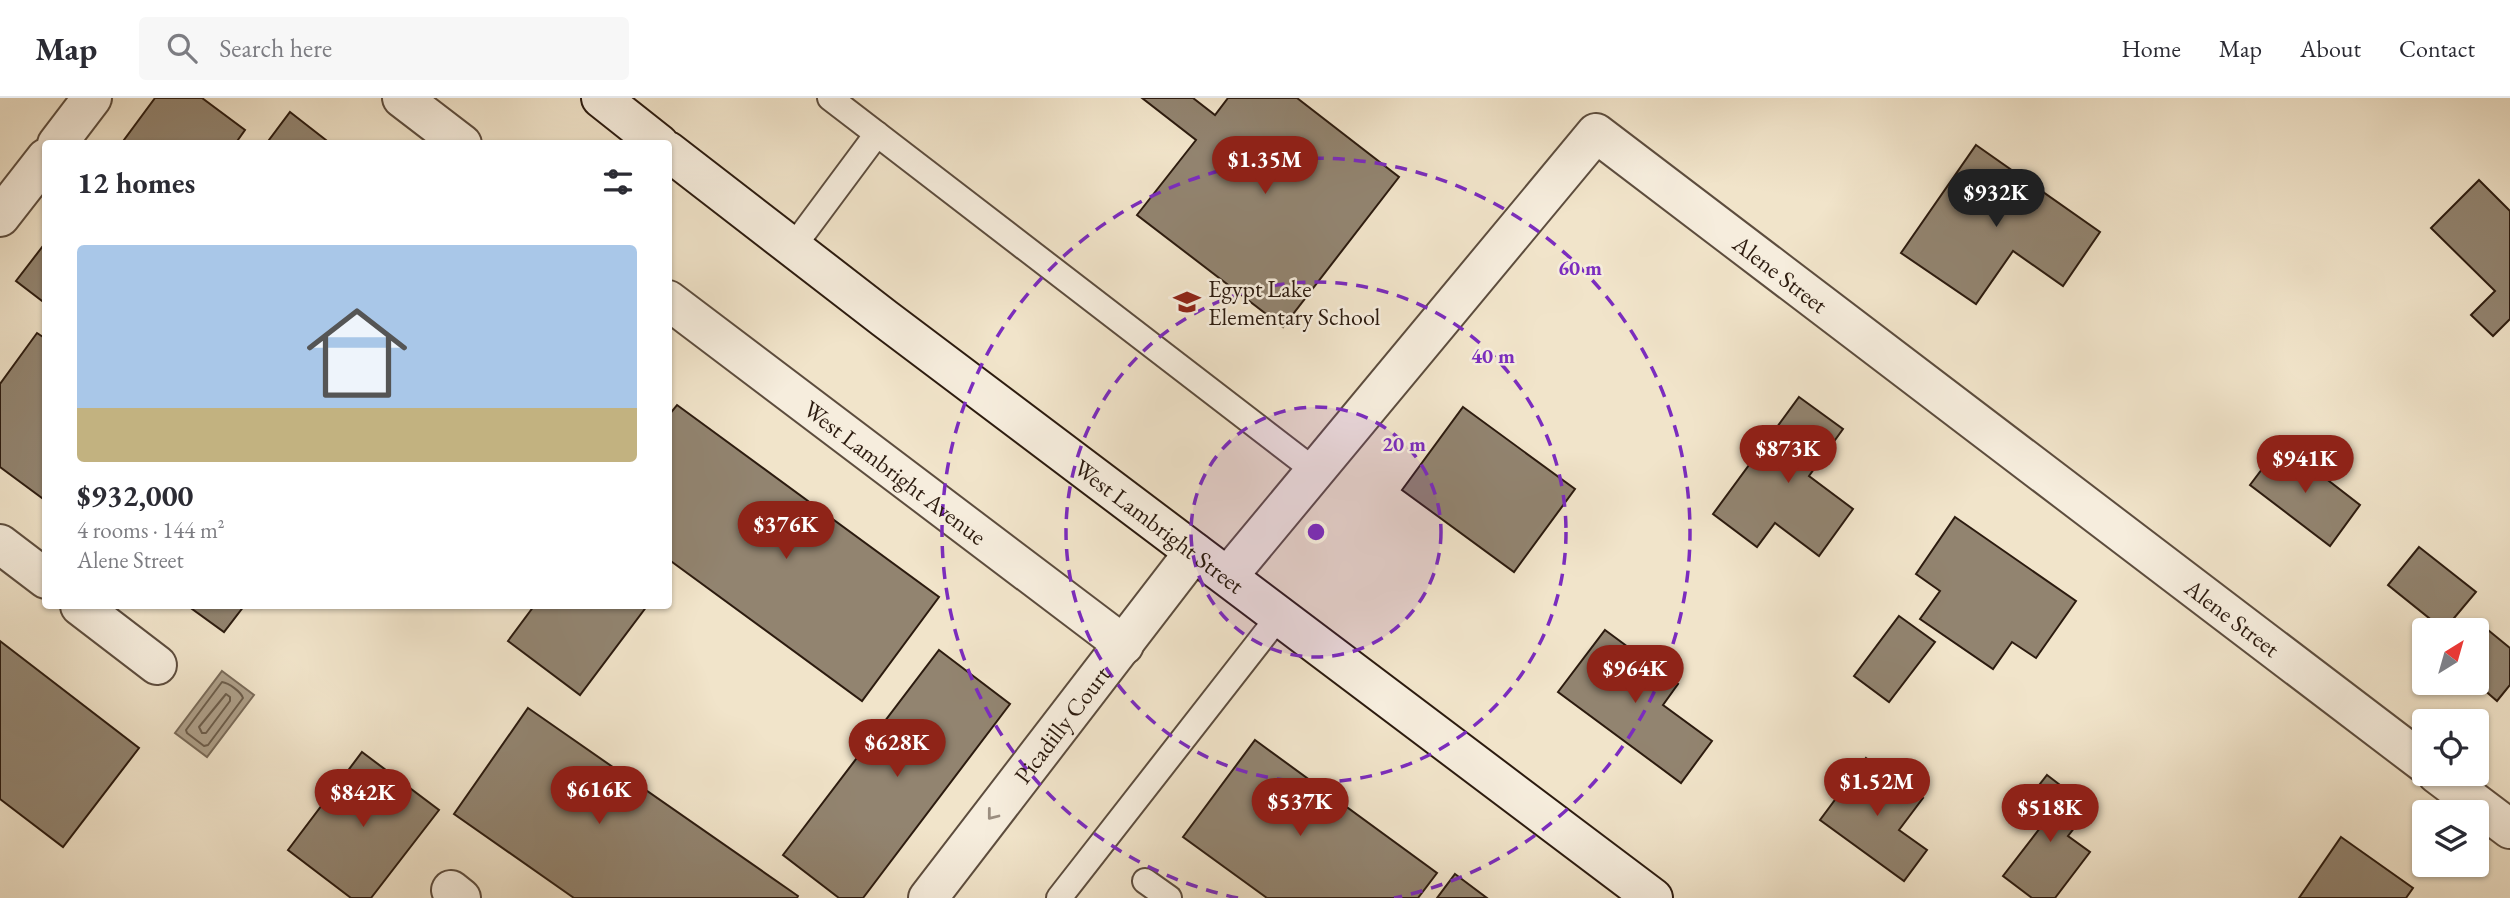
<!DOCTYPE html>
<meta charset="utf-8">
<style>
:root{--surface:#fff;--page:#f7f7f7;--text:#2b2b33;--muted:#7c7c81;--line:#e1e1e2;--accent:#8f2418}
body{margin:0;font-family:"EB Garamond",serif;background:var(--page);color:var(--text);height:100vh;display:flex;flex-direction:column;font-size:26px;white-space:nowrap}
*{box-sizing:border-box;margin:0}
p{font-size:23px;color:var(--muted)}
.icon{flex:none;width:38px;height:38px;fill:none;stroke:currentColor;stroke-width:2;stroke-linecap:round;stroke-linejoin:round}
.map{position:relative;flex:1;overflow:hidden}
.details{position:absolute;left:42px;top:42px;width:630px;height:469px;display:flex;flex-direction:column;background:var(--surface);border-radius:7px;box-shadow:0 2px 5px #0004}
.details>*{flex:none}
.needle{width:46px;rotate:37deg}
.controls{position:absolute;left:2412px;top:520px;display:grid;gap:14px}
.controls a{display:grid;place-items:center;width:77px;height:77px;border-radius:7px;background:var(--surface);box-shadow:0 2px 5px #0004;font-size:35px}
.price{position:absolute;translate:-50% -60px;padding:0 16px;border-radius:24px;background:var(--accent);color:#fff;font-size:23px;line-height:46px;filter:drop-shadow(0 2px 4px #0008)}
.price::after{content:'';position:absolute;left:50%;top:42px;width:21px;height:16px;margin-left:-10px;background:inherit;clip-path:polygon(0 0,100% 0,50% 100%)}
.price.active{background:#222;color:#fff}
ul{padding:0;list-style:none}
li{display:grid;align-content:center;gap:14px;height:371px;padding:0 35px}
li+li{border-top:2px solid var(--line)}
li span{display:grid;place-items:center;height:217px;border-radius:7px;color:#555}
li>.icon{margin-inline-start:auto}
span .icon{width:126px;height:126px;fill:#fffc;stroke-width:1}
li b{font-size:30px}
h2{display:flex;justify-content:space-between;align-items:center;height:84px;padding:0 35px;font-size:30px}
header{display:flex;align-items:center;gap:42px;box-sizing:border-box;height:98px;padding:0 35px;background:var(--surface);border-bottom:2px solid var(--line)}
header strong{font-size:33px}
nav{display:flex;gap:38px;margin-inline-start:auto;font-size:24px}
.search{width:490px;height:63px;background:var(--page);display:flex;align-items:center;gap:18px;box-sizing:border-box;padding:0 24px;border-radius:7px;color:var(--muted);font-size:26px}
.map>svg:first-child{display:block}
.water{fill:#aea08a;stroke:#7a6b59;stroke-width:2}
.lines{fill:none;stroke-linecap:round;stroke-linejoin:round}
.shore{stroke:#6d5e4c;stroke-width:2}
.building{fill:#928470;stroke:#2c1b0f;stroke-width:2}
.service-casing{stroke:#5d4d3e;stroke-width:28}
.minor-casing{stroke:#5d4d3e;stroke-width:42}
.secondary-casing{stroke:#2c1b0f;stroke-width:42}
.service{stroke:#f6eddd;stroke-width:24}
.minor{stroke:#f6eddd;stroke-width:38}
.secondary{stroke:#f6eddd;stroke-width:38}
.oneway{stroke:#9b8e80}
.ring{fill:none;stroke:#7b2cbf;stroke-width:3.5;stroke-dasharray:12 9}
.labels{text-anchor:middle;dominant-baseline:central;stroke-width:5;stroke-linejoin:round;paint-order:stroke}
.street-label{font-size:24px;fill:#2c1b0f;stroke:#f6eddd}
.poi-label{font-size:24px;fill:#2c1b0f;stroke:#f6eddd;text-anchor:start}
.centre{fill:#7b2cbf;stroke:#f6eddd;stroke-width:3.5}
.ring-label{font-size:21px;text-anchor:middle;font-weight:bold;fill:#7b2cbf;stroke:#f6eddd;stroke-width:5;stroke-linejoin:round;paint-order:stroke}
</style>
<header>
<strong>Map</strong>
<div class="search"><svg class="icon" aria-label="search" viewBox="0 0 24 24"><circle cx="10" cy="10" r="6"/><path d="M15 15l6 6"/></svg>Search here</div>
<nav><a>Home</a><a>Map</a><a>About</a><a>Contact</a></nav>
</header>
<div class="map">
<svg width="2510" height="800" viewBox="0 0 2510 800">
<rect width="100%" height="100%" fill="#f1e4ca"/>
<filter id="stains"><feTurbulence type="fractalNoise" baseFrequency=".00286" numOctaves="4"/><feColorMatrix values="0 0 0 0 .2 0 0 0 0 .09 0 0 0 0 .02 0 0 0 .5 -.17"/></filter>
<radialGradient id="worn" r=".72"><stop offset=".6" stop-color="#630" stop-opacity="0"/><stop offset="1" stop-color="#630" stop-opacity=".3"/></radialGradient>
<path class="water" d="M 222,573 L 254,597 L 207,659 L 175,635 Z"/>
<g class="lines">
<g class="shore">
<path d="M 222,584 C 229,585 241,594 243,600 L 208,647 L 204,648 L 187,635 L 186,632 Z"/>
<path d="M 226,596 L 230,599 L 230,603 L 206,635 L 202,635 L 199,629 Z"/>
</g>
</g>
<g class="building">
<path d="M 155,0 L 202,0 L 245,32 L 235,46 L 121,46 Z"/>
<path d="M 1142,0 L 1193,0 L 1215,17 L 1228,0 L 1297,0 L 1399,79 L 1283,229 L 1137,117 L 1196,42 Z"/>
<path d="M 290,14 L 331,46 L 266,46 Z"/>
<path d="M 1976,47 L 2100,134 L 2063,188 L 2013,153 L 1976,206 L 1901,155 Z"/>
<path d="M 2479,82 L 2510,113 L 2510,221 L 2493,238 L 2471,217 L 2495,193 L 2431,130 Z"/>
<path d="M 46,144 L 46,206 L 16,183 Z"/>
<path d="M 37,235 L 46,241 L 46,403 L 0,369 L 0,286 Z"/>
<path d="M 1799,299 L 1843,331 L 1809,378 L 1853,411 L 1819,458 L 1775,425 L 1757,449 L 1713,416 Z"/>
<path d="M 677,307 L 939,499 L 862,603 L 668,461 L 668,318 Z"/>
<path d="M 1463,309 L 1575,391 L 1514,474 L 1402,392 Z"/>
<path d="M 2281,346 L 2360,407 L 2330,448 L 2250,387 Z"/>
<path d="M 1955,419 L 2076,503 L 2036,560 L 2012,544 L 1993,571 L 1920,521 L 1940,493 L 1916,476 Z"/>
<path d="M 2419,449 L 2476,494 L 2444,532 L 2388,487 Z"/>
<path d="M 188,508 L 244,508 L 224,534 Z"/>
<path d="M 534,508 L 647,508 L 580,597 L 508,543 Z"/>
<path d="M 1899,518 L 1935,544 L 1889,604 L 1854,578 Z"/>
<path d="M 1605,532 L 1678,586 L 1663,607 L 1712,643 L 1681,685 L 1558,594 Z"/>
<path d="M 2488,532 L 2510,550 L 2510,587 L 2497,603 L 2475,584 L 2476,547 Z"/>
<path d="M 0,543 L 139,650 L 63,749 L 0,701 Z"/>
<path d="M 939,552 L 1010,606 L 863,800 L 839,800 L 783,757 Z"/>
<path d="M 528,610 L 798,798 L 797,800 L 574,800 L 454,716 Z"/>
<path d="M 1255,642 L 1437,775 L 1418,800 L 1267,800 L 1183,739 Z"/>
<path d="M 362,654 L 439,712 L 371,800 L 351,800 L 288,752 Z"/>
<path d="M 1866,660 L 1923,700 L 1899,732 L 1927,752 L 1904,783 L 1820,722 Z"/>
<path d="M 2047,677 L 2090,710 L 2068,738 L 2090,754 L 2055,800 L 2032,800 L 2003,778 L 2047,721 L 2025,705 Z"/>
<path d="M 2341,739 L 2413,790 L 2406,800 L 2299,800 Z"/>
<path d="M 1455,776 L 1487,800 L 1437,800 Z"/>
</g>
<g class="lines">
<defs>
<g id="service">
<path d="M 830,0 L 877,36"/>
<path d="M 793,149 L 877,36 L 1315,373"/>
<path d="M 1145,783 L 1169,800"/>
<path d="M 1059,800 L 1280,517"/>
</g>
<g id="minor">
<path d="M 402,0 L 462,46"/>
<path d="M 57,46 L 92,0"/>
<path d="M 0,119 L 46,60"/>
<path id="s1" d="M 668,202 L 1124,547"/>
<path d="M 0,446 L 46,481"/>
<path id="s2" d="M 1228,478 L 1596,35 L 2424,665"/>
<path d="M 80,508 L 157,567"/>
<path d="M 2437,676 L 2510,731"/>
<path d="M 451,792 L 461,800"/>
<path id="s3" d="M 928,800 L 1194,454"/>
</g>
<g id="secondary">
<path d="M 601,0 L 659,46"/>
<path id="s4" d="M 668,53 L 884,220 L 1653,800"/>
</g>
</defs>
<use href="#service" class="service-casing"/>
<use href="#minor" class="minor-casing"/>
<use href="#secondary" class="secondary-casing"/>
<use href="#service" class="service"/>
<use href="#minor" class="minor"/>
<use href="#secondary" class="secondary"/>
</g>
<defs><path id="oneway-chevron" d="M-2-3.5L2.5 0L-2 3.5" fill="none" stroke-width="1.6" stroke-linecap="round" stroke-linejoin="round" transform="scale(1.75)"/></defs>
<use class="oneway" href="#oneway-chevron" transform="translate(992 717) rotate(128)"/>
<circle cx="1316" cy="434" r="125" fill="#7b2cbf" fill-opacity=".12"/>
<g class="ring">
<circle cx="1316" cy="434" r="125"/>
<circle cx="1316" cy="434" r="250"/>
<path d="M1238 800A374 374 0 1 1 1394 800"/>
</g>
<defs>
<symbol id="school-bare" viewBox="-9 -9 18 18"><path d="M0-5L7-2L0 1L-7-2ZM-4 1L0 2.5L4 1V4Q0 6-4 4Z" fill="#8f2418" stroke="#f6eddd" stroke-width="2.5" paint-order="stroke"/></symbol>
</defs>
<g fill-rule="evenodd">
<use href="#school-bare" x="1168" y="185" width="38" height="38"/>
</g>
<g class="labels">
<g class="street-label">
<text stroke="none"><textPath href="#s2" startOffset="808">Alene Street</textPath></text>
<text stroke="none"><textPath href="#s1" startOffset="285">West Lambright Avenue</textPath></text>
<text stroke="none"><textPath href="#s4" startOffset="618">West Lambright Street</textPath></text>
<text stroke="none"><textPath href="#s2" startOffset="1376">Alene Street</textPath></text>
<text stroke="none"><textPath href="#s3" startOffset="219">Picadilly Court</textPath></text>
</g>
<g class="poi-label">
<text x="1208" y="190">Egypt Lake<tspan x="1208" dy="28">Elementary School</tspan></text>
</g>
</g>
<circle cx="1316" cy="434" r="10" class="centre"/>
<g class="ring-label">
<text x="1580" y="177">60 m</text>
<text x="1493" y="265">40 m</text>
<text x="1404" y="353">20 m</text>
</g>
<rect width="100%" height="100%" filter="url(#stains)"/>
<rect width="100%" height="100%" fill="url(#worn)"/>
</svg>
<div class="controls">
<a><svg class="needle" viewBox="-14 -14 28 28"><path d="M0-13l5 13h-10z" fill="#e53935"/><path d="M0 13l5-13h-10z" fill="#7c7c81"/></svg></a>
<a><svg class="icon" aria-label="locate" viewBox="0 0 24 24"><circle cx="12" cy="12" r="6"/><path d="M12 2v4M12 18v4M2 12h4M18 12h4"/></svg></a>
<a><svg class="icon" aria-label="layers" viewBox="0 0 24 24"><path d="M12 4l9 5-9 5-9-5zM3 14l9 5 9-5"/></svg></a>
</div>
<b class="price" style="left:1265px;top:98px">$1.35M</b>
<b class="price active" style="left:1996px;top:131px">$932K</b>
<b class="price" style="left:1788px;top:387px">$873K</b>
<b class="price" style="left:2305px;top:397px">$941K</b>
<b class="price" style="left:786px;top:463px">$376K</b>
<b class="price" style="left:1635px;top:607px">$964K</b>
<b class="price" style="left:897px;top:681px">$628K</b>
<b class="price" style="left:1877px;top:720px">$1.52M</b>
<b class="price" style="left:599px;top:728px">$616K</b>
<b class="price" style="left:363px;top:731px">$842K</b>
<b class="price" style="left:1300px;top:740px">$537K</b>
<b class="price" style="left:2050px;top:746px">$518K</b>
<section class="details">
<h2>12 homes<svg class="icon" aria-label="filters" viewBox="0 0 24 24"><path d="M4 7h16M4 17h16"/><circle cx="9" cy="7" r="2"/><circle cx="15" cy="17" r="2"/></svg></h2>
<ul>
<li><span style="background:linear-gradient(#a9c7e8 75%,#c2b280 0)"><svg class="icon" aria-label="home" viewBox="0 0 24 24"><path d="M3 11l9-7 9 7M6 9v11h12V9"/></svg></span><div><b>$932,000</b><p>4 rooms · 144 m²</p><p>Alene Street</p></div></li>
</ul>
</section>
</div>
